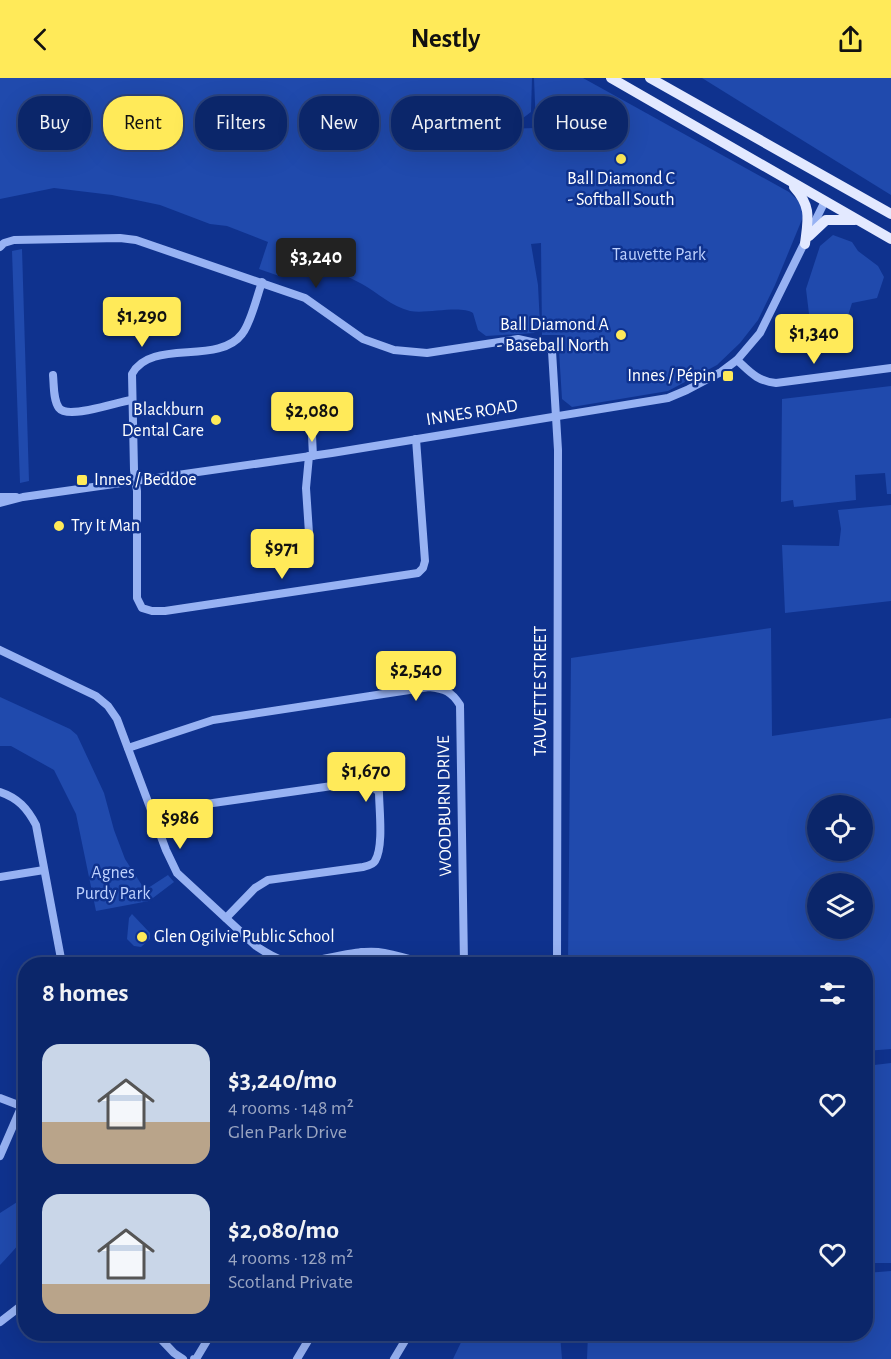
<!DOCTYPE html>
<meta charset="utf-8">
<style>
:root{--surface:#0b266a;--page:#193272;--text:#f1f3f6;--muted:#9aa5c1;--line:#2b437e;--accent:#ffea59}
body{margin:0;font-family:"Alegreya Sans",sans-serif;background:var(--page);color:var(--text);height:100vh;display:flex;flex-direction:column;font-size:22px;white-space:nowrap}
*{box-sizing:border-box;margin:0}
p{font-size:20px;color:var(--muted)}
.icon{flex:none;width:33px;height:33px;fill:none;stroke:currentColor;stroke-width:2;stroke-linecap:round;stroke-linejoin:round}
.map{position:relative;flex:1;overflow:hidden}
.details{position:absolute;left:18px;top:879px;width:855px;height:384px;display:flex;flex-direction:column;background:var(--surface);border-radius:24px;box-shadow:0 6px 24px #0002,0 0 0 2px var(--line)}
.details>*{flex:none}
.banner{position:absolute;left:18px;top:18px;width:855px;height:54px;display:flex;gap:12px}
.buttons{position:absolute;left:807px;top:717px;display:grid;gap:12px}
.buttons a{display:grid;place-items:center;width:66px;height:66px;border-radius:50%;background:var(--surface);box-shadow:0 6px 24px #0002,0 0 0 2px var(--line);font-size:30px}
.price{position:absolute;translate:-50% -51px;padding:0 14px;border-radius:6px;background:var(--accent);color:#111;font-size:20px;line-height:39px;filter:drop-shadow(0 2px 3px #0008)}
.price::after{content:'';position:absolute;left:50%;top:36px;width:18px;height:14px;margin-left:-9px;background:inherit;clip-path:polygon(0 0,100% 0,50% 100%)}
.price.active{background:#222;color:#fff}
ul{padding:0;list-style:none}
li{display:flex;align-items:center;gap:18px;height:150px;padding:0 24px}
li span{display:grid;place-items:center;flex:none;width:168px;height:120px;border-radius:18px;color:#555}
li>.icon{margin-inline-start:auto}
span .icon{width:72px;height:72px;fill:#fffc;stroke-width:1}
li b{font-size:26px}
h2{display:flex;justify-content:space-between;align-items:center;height:72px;padding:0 24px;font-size:26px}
.tag{padding:0 21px;border-radius:24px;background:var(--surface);box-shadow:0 6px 24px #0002,0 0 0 2px var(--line);font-size:21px;line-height:54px}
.tag.active{background:var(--accent);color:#111}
header{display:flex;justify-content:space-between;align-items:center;height:78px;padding:0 24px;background:var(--accent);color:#111;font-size:27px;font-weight:600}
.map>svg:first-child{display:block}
.green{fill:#204aad;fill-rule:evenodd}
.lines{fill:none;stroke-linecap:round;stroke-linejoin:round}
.minor{stroke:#97b2f3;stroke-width:8}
.major{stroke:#e3e9ff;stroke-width:10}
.poi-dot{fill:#ffea59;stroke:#0f328e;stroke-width:2}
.labels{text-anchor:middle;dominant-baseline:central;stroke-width:5;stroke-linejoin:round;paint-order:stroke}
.poi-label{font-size:18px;fill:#fff;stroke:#0f328e;text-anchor:end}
.park-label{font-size:18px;fill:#bed1fe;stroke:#0f328e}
.street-label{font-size:18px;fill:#fff;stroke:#0f328e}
</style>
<header><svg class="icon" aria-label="back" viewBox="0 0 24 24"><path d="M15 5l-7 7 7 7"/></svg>Nestly<svg class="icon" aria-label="share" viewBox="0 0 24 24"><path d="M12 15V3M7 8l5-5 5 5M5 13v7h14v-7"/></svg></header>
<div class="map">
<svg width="891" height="1281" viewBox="0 0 891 1281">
<rect width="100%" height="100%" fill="#0f328e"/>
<g class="green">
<path d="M 0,0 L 532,0 L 531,34 L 519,43 L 500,45 L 494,51 L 536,50 L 534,0 L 583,0 L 789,114 L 802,126 L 803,139 L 775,207 L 758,242 L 740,265 L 717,287 L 668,313 L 572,329 L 562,321 L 558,257 L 542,257 L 541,165 L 531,166 L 538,207 L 540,247 L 534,255 L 486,258 L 478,252 L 473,235 C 461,227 427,236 410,233 C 391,228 378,215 362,206 C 339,194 315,182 291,173 L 282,199 L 259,191 L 268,164 L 227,148 L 210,146 L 160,127 L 112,117 L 54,110 L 0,121 Z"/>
<path d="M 702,0 L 891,0 L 891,117 Z"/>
<path d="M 833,157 L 852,164 L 858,173 L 878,188 L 884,199 L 877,220 L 852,225 L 845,247 L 835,250 L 826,246 L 810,253 L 781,247 L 784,244 L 809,236 L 806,211 L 820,168 Z"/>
<path d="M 22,171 L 29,403 L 20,405 L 12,173 Z"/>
<path d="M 891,308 L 891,416 L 887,416 L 885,395 L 855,397 L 856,422 L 794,429 L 793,422 L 781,424 L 782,321 Z"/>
<path d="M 891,427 L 891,523 L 785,535 L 782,467 L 839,468 L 841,451 L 838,432 Z"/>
<path d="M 771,550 L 772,658 L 891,640 L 891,971 L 866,973 L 866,886 L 568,886 L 571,580 ZM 818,728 L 862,728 L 862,772 L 818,772 ZM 818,806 L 862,806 L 862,850 L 818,850 Z"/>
<path d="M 0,619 L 70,651 L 77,657 L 104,715 L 114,752 L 125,781 L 145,812 L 168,797 L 174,804 L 149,823 L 96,833 L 76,736 L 54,692 L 11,668 L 0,668 Z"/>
<path d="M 132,836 L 150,855 L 150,861 L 141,869 L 134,868 L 127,861 L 129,840 Z"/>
<path d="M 891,985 L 891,1185 L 866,1185 L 866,988 Z"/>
<path d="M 25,1119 C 26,1158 28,1158 0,1187 L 0,1135 Z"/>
<path d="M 891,1193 L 891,1281 L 587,1281 L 588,1256 L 866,1256 L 866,1195 Z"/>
<path d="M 465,1256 L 560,1256 L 562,1281 L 453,1281 Z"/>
</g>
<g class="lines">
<g class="minor">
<path d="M 0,169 L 4,165 L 14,162 L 120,160 L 136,162 L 305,220 L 363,261 L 394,272 L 427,275 L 518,261 L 545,267 L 552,273 L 558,372 L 557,886"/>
<path d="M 262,204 C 257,218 251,245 242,256 C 218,288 151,260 132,296 L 134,392 L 137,413 L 137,520 L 142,530 L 152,533 L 165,533 L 418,495 L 423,490 L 425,483 L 416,361"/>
<path d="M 737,282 C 750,294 757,303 776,305 L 891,290"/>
<path d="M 53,297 C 54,306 53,322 59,330 C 68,342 117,324 131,322"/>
<path d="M 313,378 L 311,337 C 319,326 336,327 349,325"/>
<path d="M 0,419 L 16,419"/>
<path d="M 0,425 L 23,419 L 332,375 L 668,320 L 687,312 L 721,294 L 737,282 L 760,255 L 825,123"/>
<path d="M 309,455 L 306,410 L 309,378"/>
<path d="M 0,572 L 96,618 L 108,628 L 117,641 L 166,772 L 177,795 L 256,868 C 265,874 274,880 285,883 C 311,889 349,871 378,874 C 394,876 412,882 428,886"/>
<path d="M 128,670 L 213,642 L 429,609 C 445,611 451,613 460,627 L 464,886"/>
<path d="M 0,714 C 18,720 27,730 36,747 L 62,886"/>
<path d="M 156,741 L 206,726 L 353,705 L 369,706 L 379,714 C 379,730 384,769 375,783 C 373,787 367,788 363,789 L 268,802 L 255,810 L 226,840"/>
<path d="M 0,799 L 44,792"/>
<path d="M 362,874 L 364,886"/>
<path d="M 538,886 L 557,885"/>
<path d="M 0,1020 L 21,1028"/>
<path d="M 0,1078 L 26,1018"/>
<path d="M 0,1244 L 26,1224"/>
<path d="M 156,1256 L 174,1275 L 183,1281"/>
<path d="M 194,1281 L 196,1281 L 211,1256"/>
<path d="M 297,1281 L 312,1256"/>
<path d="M 394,1281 L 409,1256"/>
</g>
<g class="major">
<path d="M 611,0 L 891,161"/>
<path d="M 650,0 L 891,136"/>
<path d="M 794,109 C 812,129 808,141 805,166"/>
<path d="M 809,158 L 826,142 L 855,142"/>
</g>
</g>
<g class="poi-dot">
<circle cx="621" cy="81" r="6"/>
<circle cx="621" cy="257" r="6"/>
<rect x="722" y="292" width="12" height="12" rx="3"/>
<circle cx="216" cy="342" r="6"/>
<rect x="76" y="396" width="12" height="12" rx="3"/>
<circle cx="59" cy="448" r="6"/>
<circle cx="142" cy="859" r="6"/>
</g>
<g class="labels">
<g class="poi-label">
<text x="621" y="101" text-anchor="middle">Ball Diamond C<tspan x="621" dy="21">- Softball South</tspan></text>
<text x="609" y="247">Ball Diamond A<tspan x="609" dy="21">- Baseball North</tspan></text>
<text x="716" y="298">Innes / Pépin</text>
<text x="204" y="332">Blackburn<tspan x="204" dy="21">Dental Care</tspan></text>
<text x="94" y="402" text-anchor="start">Innes / Beddoe</text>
<text x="71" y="448" text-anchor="start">Try It Man</text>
<text x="154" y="859" text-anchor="start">Glen Ogilvie Public School</text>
</g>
<g class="park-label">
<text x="659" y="177">Tauvette Park</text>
<text x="113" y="795">Agnes<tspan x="113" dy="21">Purdy Park</tspan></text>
</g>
<g class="street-label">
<text transform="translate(472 335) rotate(-9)">INNES ROAD</text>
<text transform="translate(541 613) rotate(-90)">TAUVETTE STREET</text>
<text transform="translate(445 728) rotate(-91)">WOODBURN DRIVE</text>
</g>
</g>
</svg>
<div class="buttons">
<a><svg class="icon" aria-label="locate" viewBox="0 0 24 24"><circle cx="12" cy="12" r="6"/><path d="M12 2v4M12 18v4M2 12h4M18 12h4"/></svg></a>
<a><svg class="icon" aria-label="layers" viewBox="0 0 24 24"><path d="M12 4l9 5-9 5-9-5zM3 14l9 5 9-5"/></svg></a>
</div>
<b class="price active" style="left:316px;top:211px">$3,240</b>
<b class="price" style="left:142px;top:270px">$1,290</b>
<b class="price" style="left:814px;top:287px">$1,340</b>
<b class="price" style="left:312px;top:365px">$2,080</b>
<b class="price" style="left:282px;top:502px">$971</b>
<b class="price" style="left:416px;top:624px">$2,540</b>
<b class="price" style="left:366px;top:725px">$1,670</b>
<b class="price" style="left:180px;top:772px">$986</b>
<div class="banner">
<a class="tag">Buy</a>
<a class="tag active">Rent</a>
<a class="tag">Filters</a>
<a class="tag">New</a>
<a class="tag">Apartment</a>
<a class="tag">House</a>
</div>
<section class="details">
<h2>8 homes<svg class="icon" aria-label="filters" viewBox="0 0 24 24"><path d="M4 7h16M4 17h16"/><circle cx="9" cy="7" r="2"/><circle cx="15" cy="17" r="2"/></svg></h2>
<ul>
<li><span style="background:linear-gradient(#c9d6e8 65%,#b9a48a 0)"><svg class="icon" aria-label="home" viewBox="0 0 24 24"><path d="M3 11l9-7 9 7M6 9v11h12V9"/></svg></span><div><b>$3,240/mo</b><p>4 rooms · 148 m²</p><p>Glen Park Drive</p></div><svg class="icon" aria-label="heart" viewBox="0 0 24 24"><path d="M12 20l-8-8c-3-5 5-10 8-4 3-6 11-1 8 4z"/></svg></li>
<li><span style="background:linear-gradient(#c9d6e8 75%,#b9a48a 0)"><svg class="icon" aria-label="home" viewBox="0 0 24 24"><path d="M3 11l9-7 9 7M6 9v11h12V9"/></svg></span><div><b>$2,080/mo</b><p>4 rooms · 128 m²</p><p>Scotland Private</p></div><svg class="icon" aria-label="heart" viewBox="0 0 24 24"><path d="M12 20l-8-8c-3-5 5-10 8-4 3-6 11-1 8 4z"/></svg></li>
</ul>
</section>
</div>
